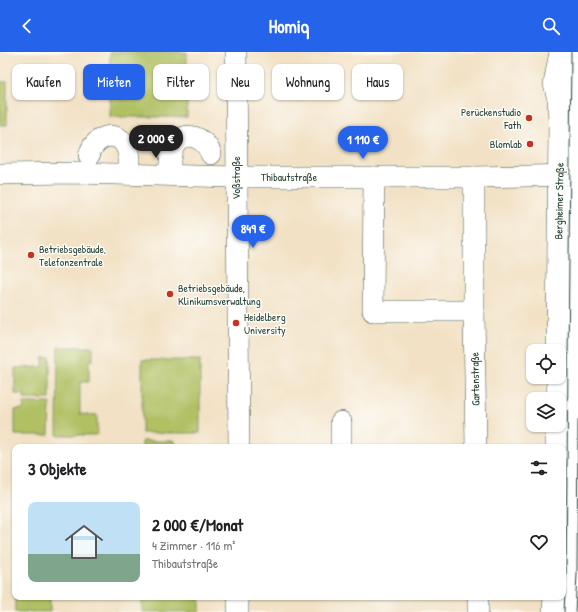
<!DOCTYPE html>
<html lang="de">
<meta charset="utf-8">
<style>
:root{--surface:#fff;--page:#f2f2f2;--text:#202124;--muted:#757577;--line:#e0e0e0;--accent:#2563eb}
body{margin:0;font-family:"Patrick Hand",sans-serif;background:var(--page);color:var(--text);height:100vh;display:flex;flex-direction:column;font-size:15px;white-space:nowrap}
*{box-sizing:border-box;margin:0}
p{font-size:13px;color:var(--muted)}
.icon{flex:none;width:22px;height:22px;fill:none;stroke:currentColor;stroke-width:2;stroke-linecap:round;stroke-linejoin:round}
.map{position:relative;flex:1;overflow:hidden}
.panel{position:absolute;left:12px;top:392px;width:554px;height:156px;display:flex;flex-direction:column;background:var(--surface);border-radius:8px;box-shadow:0 1px 3px #0004}
.panel>*{flex:none}
.guide{position:absolute;left:12px;top:12px;width:554px;height:36px;display:flex;gap:8px}
.tools{position:absolute;left:526px;top:292px;display:grid;gap:8px}
.tools a{display:grid;place-items:center;width:40px;height:40px;border-radius:8px;background:var(--surface);box-shadow:0 1px 3px #0004;font-size:20px}
.price{position:absolute;translate:-50% -34px;padding:0 9px;border-radius:14px;background:var(--accent);color:#fff;font-size:13px;line-height:26px;filter:drop-shadow(0 1px 2px #0008)}
.price::after{content:'';position:absolute;left:50%;top:24px;width:12px;height:9px;margin-left:-6px;background:inherit;clip-path:polygon(0 0,100% 0,50% 100%)}
.price.selected{background:#222;color:#fff}
ul{padding:0;list-style:none}
li{display:flex;align-items:center;gap:12px;height:100px;padding:0 16px}
li+li{border-top:1px solid var(--line)}
li span{display:grid;place-items:center;flex:none;width:112px;height:80px;border-radius:8px;color:#555}
li>.icon{margin-inline-start:auto}
span .icon{width:48px;height:48px;fill:#fffc;stroke-width:1}
li b{font-size:17px}
h2{display:flex;justify-content:space-between;align-items:center;height:48px;padding:0 16px;font-size:17px}
.chip{padding:0 14px;border-radius:8px;background:var(--surface);box-shadow:0 1px 3px #0004;font-size:14px;line-height:36px}
.chip.selected{background:var(--accent);color:#fff}
header{display:flex;justify-content:space-between;align-items:center;height:52px;padding:0 16px;background:var(--accent);color:#fff;font-size:18px;font-weight:800}
.map>svg:first-child{display:block}
.green{fill:#b0c063;stroke:#687e4c}
.lines{fill:none;stroke-linecap:round;stroke-linejoin:round}
.minor-casing{stroke:#3f564a;stroke-width:22}
.minor{stroke:#fff;stroke-width:21}
.tram{stroke:#1f3d34;stroke-width:1}
.poi-dot{fill:#c8321e;stroke:#fdfcf7;stroke-width:1.5}
.labels{text-anchor:middle;dominant-baseline:central;stroke-width:3;stroke-linejoin:round;paint-order:stroke}
.poi-label{font-size:11px;fill:#1f3d34;stroke:#fdfcf7;text-anchor:start}
.street-label{font-size:11px;fill:#1f3d34;stroke:#fdfcf7}
</style>
<header><svg class="icon" aria-label="back" viewBox="0 0 24 24"><path d="M15 5l-7 7 7 7"/></svg>Homiq<svg class="icon" aria-label="search" viewBox="0 0 24 24"><circle cx="10" cy="10" r="6"/><path d="M15 15l6 6"/></svg></header>
<div class="map">
<svg width="578" height="560" viewBox="0 0 578 560">
<rect width="100%" height="100%" fill="#fdfcf7"/>
<filter id="ink" filterUnits="userSpaceOnUse"><feTurbulence type="fractalNoise" baseFrequency=".025" numOctaves="2"/><feDisplacementMap in="SourceGraphic" scale="8" xChannelSelector="R" yChannelSelector="G"/><feConvolveMatrix kernelMatrix="1 2 1 2 8 2 1 2 1" color-interpolation-filters="sRGB"/></filter>
<filter id="wash" filterUnits="userSpaceOnUse"><feTurbulence type="fractalNoise" baseFrequency=".012" numOctaves="4" result="noise"/><feDisplacementMap in="SourceGraphic" scale="16" xChannelSelector="R" yChannelSelector="G"/><feGaussianBlur stdDeviation="0.9" result="paint"/><feColorMatrix in="noise" values="0 0 0 0 0 0 0 0 0 0 0 0 0 0 0 0 0 1.4 0 .05"/><feComposite in="paint" operator="in"/></filter>
<g filter="url(#wash)">
<rect width="100%" height="100%" fill="#f2e1c4"/>
<g class="green">
<rect x="110" y="0" width="77" height="65"/>
<rect x="0" y="30" width="7" height="43"/>
<path d="M 58,295 L 93,295 L 93,308 L 89,308 L 89,330 L 80,330 L 80,362 L 97,363 L 97,383 L 57,383 Z"/>
<path d="M 50,305 L 50,347 L 24,347 L 24,342 L 15,342 L 15,316 L 43,315 L 43,306 Z"/>
<rect x="142" y="308" width="58" height="73"/>
<path d="M 24,351 L 50,351 L 49,383 L 15,383 L 15,358 L 24,357 Z"/>
<path d="M 142,389 L 174,389 L 178,395 L 142,395 Z"/>
<rect x="15" y="545" width="35" height="15"/>
<rect x="142" y="545" width="58" height="15"/>
</g>
</g>
<g filter="url(#ink)">
<g class="lines">
<defs>
<g id="minor">
<path d="M 236,0 L 239,395"/>
<path d="M 89,104 C 93,84 119,75 127,97 C 130,104 129,115 128,122"/>
<path d="M 0,122 L 75,121 L 236,125 L 474,125 L 578,123"/>
<path d="M 170,123 C 170,115 169,106 172,98 C 179,76 205,83 211,102"/>
<path d="M 374,125 L 373,259 L 474,259 L 474,125"/>
<path d="M 474,259 L 476,395"/>
<path d="M 557,299 L 559,70 L 558,47 L 554,32 L 560,0"/>
<path d="M 557,347 L 557,325"/>
<path d="M 341,395 L 341,370"/>
<path d="M 556,395 L 556,373"/>
<path d="M 238,545 L 238,560"/>
<path d="M 478,560 L 478,545"/>
<path d="M 553,560 L 554,545"/>
<path d="M 570,560 L 573,521 L 575,0"/>
</g>
</defs>
<use href="#minor" class="minor-casing"/>
<use href="#minor" class="minor"/>
<g class="tram">
<path d="M 564,560 L 566,522 L 571,0"/>
<path d="M 575,560 L 577,522 L 578,368"/>
</g>
</g>
</g>
<g class="poi-dot">
<circle cx="529" cy="66" r="4"/>
<circle cx="530" cy="92" r="4"/>
<circle cx="31" cy="203" r="4"/>
<circle cx="170" cy="242" r="4"/>
<circle cx="236" cy="271" r="4"/>
</g>
<g class="labels">
<g class="poi-label">
<text x="521" y="60" text-anchor="end">Perückenstudio<tspan x="521" dy="13">Fath</tspan></text>
<text x="522" y="92" text-anchor="end">Blomlab</text>
<text x="39" y="197">Betriebsgebäude,<tspan x="39" dy="13">Telefonzentrale</tspan></text>
<text x="178" y="236">Betriebsgebäude,<tspan x="178" dy="13">Klinikumsverwaltung</tspan></text>
<text x="244" y="265">Heidelberg<tspan x="244" dy="13">University</tspan></text>
</g>
<g class="street-label">
<text x="289" y="125">Thibautstraße</text>
<text transform="translate(236 126) rotate(-90)">Voßstraße</text>
<text transform="translate(559 149) rotate(-89)">Bergheimer Straße</text>
<text transform="translate(475 327) rotate(-91)">Gartenstraße</text>
</g>
</g>
</svg>
<div class="tools">
<a><svg class="icon" aria-label="locate" viewBox="0 0 24 24"><circle cx="12" cy="12" r="6"/><path d="M12 2v4M12 18v4M2 12h4M18 12h4"/></svg></a>
<a><svg class="icon" aria-label="layers" viewBox="0 0 24 24"><path d="M12 4l9 5-9 5-9-5zM3 14l9 5 9-5"/></svg></a>
</div>
<b class="price selected" style="left:156px;top:107px">2 000 €</b>
<b class="price" style="left:363px;top:108px">1 110 €</b>
<b class="price" style="left:253px;top:197px">849 €</b>
<div class="guide">
<a class="chip">Kaufen</a>
<a class="chip selected">Mieten</a>
<a class="chip">Filter</a>
<a class="chip">Neu</a>
<a class="chip">Wohnung</a>
<a class="chip">Haus</a>
</div>
<section class="panel">
<h2>3 Objekte<svg class="icon" aria-label="filters" viewBox="0 0 24 24"><path d="M4 7h16M4 17h16"/><circle cx="9" cy="7" r="2"/><circle cx="15" cy="17" r="2"/></svg></h2>
<ul>
<li><span style="background:linear-gradient(#bfe0f5 65%,#7fa58c 0)"><svg class="icon" aria-label="home" viewBox="0 0 24 24"><path d="M3 11l9-7 9 7M6 9v11h12V9"/></svg></span><div><b>2 000 €/Monat</b><p>4 Zimmer · 116 m²</p><p>Thibautstraße</p></div><svg class="icon" aria-label="heart" viewBox="0 0 24 24"><path d="M12 20l-8-8c-3-5 5-10 8-4 3-6 11-1 8 4z"/></svg></li>
</ul>
</section>
</div>
